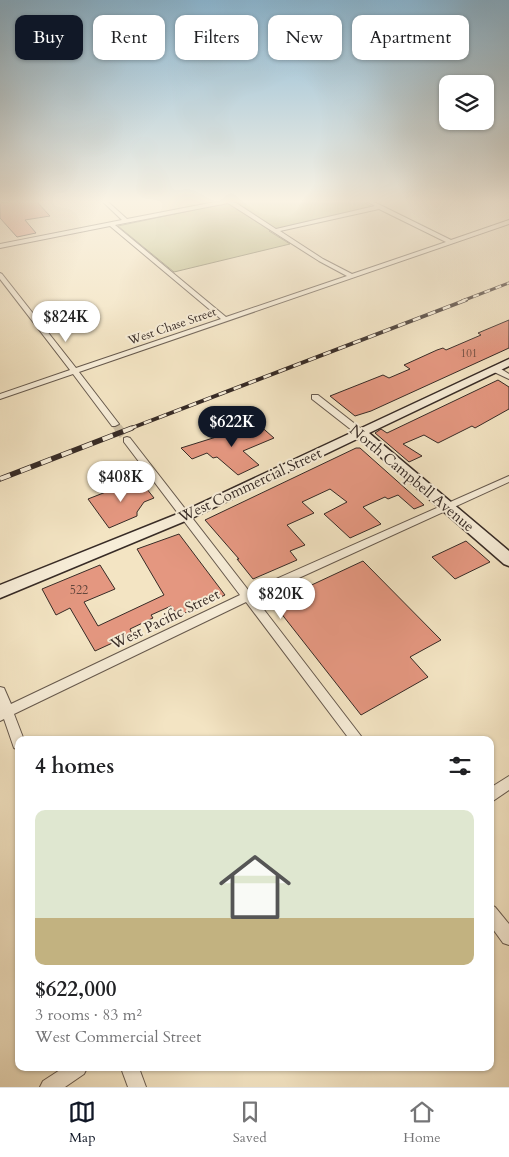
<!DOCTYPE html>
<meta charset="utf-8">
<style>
:root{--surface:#fff;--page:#f2f2f2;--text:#202124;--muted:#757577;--line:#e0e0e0;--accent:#111827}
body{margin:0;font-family:Cardo,serif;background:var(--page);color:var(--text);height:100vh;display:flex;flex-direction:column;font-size:19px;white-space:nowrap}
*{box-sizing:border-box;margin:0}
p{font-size:16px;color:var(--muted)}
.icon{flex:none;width:28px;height:28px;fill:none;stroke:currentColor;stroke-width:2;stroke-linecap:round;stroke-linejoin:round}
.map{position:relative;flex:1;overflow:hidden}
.details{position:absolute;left:15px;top:736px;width:479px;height:335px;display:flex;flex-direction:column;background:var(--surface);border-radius:10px;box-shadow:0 1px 4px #0004}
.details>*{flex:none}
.hud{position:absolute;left:15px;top:15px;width:480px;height:45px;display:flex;gap:10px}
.fabs{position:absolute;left:439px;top:75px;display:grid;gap:10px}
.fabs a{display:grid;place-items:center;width:55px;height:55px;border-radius:10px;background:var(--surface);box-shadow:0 1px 4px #0004;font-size:25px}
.price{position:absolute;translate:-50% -42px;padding:0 11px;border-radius:18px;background:#fff;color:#222;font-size:16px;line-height:32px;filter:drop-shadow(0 1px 2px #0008)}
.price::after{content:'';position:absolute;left:50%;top:30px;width:15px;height:11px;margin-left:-8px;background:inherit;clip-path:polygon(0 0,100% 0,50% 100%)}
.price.selected{background:var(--accent);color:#fff}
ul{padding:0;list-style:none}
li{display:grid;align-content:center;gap:10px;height:265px;padding:0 20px}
li span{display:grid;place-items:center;height:155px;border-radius:10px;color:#555}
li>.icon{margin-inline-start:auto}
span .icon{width:90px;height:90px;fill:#fffc;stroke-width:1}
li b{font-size:21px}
h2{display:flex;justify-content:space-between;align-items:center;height:60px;padding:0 20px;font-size:21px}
.pill{padding:0 18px;border-radius:10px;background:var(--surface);box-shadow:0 1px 4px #0004;font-size:18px;line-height:45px}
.pill.selected{background:var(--accent);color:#fff}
.tabs{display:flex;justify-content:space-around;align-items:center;height:70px;border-top:1px solid var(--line);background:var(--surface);font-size:14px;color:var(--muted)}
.tabs a{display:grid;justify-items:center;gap:2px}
.tabs .selected{color:var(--accent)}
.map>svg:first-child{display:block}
.green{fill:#c2c28f;stroke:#7c765a}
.building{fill:#e49780;stroke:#372b26}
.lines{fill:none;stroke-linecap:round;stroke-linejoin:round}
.street-tunnel-far1{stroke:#cdbfa4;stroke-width:8;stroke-dasharray:8 4;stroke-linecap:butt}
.street-tunnel{stroke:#cdbfa4;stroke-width:9;stroke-dasharray:9 5;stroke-linecap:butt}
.street-casing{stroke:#66594d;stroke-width:2}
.secondary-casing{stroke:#372b26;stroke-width:3}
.street{fill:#f7edd8;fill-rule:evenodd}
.secondary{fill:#f7edd8;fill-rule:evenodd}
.rail-far2-casing{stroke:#372b26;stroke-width:3}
.rail-far1-casing{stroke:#372b26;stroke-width:4}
.rail-casing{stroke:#372b26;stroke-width:5.5}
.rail-far2{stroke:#f7edd8;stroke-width:2;stroke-dasharray:6;stroke-linecap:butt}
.rail-far1{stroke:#f7edd8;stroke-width:2.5;stroke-dasharray:8;stroke-linecap:butt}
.rail{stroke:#f7edd8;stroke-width:4;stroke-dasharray:11;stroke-linecap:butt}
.labels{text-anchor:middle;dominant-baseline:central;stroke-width:4;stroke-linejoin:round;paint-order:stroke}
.far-number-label{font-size:11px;fill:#62463c}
.far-street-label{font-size:12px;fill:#372b26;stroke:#f7edd8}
.number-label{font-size:12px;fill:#62463c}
.street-label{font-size:15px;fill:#372b26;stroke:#f7edd8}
</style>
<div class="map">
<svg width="509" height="1087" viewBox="0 0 509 1087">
<rect width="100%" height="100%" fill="#f3e4c3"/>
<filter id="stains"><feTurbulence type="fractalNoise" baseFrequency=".004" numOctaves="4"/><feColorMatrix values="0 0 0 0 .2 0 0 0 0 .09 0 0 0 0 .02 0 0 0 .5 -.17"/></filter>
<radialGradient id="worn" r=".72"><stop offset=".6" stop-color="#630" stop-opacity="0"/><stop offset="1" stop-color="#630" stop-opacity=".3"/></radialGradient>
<path class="green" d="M 236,201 L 362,201 L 372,207 L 269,231 L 290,244 L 174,272 L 118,226 Z"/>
<g class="building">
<path d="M 12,201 L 36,201 L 50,216 L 25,220 L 36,233 L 17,237 L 0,218 L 0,203 Z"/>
<path d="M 509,320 L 509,348 L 371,411 L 355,416 L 330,396 L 383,375 L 389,378 L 410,369 L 404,365 L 437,350 L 443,348 L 446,350 L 481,335 L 478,333 Z"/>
<path d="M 498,380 L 509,387 L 509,409 L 475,428 L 472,426 L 438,443 L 424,435 L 403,444 L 422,456 L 409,462 L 375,433 L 381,429 L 387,433 Z"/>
<path d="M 258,424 L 274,438 L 243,451 L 259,465 L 238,475 L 217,457 L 213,458 L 207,453 L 192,459 L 181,448 Z"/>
<path d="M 356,448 L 360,448 L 424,505 L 414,509 L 398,495 L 388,499 L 385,497 L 363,507 L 381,524 L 350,538 L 324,514 L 347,502 L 330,489 L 302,502 L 314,513 L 287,525 L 305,545 L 290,551 L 297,560 L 253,579 L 237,559 L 239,559 L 205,520 Z"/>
<path d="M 139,479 L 154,498 L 144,502 L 137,512 L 137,516 L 109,528 L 88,499 Z"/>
<path d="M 179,534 L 225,595 L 178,616 L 171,606 L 151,615 L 153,618 L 130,629 L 132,634 L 95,651 L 70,608 L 56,615 L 42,589 L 100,565 L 115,589 L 84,602 L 98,626 L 164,595 L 137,549 Z"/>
<path d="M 466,541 L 490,562 L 455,579 L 432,557 Z"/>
<path d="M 363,561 L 441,640 L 410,657 L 428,677 L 361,715 L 273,603 Z"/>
</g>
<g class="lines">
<path class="street-tunnel-far1" d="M 115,424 L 119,429"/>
<path class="street-tunnel" d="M 118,428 L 127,440"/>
<defs>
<g id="street">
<path d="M 102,201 L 107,201 L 127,219 L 220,201 L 233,201 L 276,229 L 375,206 L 366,201 L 372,201 L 451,240 L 509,220 L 509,224 L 79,372 L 119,424 L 115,426 L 112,426 L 73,374 L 0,399 L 0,394 L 70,370 L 0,279 L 0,273 L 2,274 L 76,368 L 221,319 L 110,226 L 0,248 L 0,244 L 122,220 ZM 228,203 L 319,261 L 347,276 L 226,317 L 115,225 ZM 379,209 L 446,242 L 352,274 L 323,259 L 280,231 Z"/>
<path d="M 492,367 L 498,367 L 509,374 L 509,379 L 492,371 Z"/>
<path d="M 312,395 L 318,395 L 364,431 L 364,435 L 358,435 L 312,399 Z"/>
<path d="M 127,437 L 130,438 L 249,591 L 509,476 L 509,482 L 255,598 L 364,740 L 350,740 L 246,602 L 14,714 L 24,740 L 19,740 L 19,750 L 14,748 L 4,719 L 0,721 L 0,687 L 4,688 L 11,704 L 240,595 L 124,442 L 124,438 Z"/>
<path d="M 509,776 L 509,790 L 490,803 L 490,788 Z"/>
<path d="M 490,904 L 495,907 L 509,924 L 509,945 L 503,943 L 490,925 Z"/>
<path d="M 63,1068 L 87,1068 L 84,1074 L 65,1087 L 40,1087 L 43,1081 Z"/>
<path d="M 121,1068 L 139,1068 L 146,1087 L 128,1087 Z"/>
</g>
<path id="secondary" d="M 509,359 L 509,366 L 369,433 L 509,551 L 509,566 L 504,564 L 359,438 L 190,519 L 0,598 L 0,585 L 180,513 Z"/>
</defs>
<use href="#street" class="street-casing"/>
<use href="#secondary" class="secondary-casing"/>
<use href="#street" class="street"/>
<use href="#secondary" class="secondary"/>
<defs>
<path id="rail-far2" d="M 462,301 L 509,283"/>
<path id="rail-far1" d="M 129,429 L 466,300"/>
<path id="rail" d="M 0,479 L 132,428"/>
</defs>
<use href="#rail-far2" class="rail-far2-casing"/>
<use href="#rail-far1" class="rail-far1-casing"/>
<use href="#rail" class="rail-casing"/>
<use href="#rail-far2" class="rail-far2"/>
<use href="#rail-far1" class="rail-far1"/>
<use href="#rail" class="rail"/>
</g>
<linearGradient id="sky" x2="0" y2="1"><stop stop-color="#8ab8d5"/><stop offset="0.57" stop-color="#faf3e4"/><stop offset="1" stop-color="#faf3e4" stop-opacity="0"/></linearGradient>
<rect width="509" height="353" fill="url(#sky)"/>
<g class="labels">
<g class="far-number-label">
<text x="469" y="353">101</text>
</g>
<g class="far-street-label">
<text transform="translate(172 326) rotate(-19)">West Chase Street</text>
</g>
<g class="number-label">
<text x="79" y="590">522</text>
</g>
<g class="street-label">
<text transform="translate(412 478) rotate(40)">North Campbell Avenue</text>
<text transform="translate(250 485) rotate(-25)">West Commercial Street</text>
<text transform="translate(165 619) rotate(-26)">West Pacific Street</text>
</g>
</g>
<rect width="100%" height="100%" filter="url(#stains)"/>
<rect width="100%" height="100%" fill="url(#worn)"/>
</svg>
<div class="fabs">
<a><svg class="icon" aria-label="layers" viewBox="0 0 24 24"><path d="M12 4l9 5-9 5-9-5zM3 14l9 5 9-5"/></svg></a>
</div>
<b class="price" style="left:66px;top:343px">$824K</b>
<b class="price selected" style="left:232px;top:448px">$622K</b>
<b class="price" style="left:121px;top:503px">$408K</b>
<b class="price" style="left:281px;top:620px">$820K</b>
<div class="hud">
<a class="pill selected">Buy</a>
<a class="pill">Rent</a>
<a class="pill">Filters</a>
<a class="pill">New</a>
<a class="pill">Apartment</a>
</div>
<section class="details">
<h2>4 homes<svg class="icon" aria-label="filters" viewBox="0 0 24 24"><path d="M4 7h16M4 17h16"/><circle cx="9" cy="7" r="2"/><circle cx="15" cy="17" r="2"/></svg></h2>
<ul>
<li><span style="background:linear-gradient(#dfe7d0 70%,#c2b280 0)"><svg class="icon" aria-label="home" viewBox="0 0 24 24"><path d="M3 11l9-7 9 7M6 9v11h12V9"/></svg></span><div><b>$622,000</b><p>3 rooms · 83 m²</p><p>West Commercial Street</p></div></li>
</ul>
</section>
</div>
<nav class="tabs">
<a class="selected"><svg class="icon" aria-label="map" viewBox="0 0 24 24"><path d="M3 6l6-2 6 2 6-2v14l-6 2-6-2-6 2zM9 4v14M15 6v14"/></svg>Map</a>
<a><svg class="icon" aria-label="saved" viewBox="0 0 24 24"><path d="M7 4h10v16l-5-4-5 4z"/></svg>Saved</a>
<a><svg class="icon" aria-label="home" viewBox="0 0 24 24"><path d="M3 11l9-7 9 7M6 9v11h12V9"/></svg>Home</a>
</nav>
